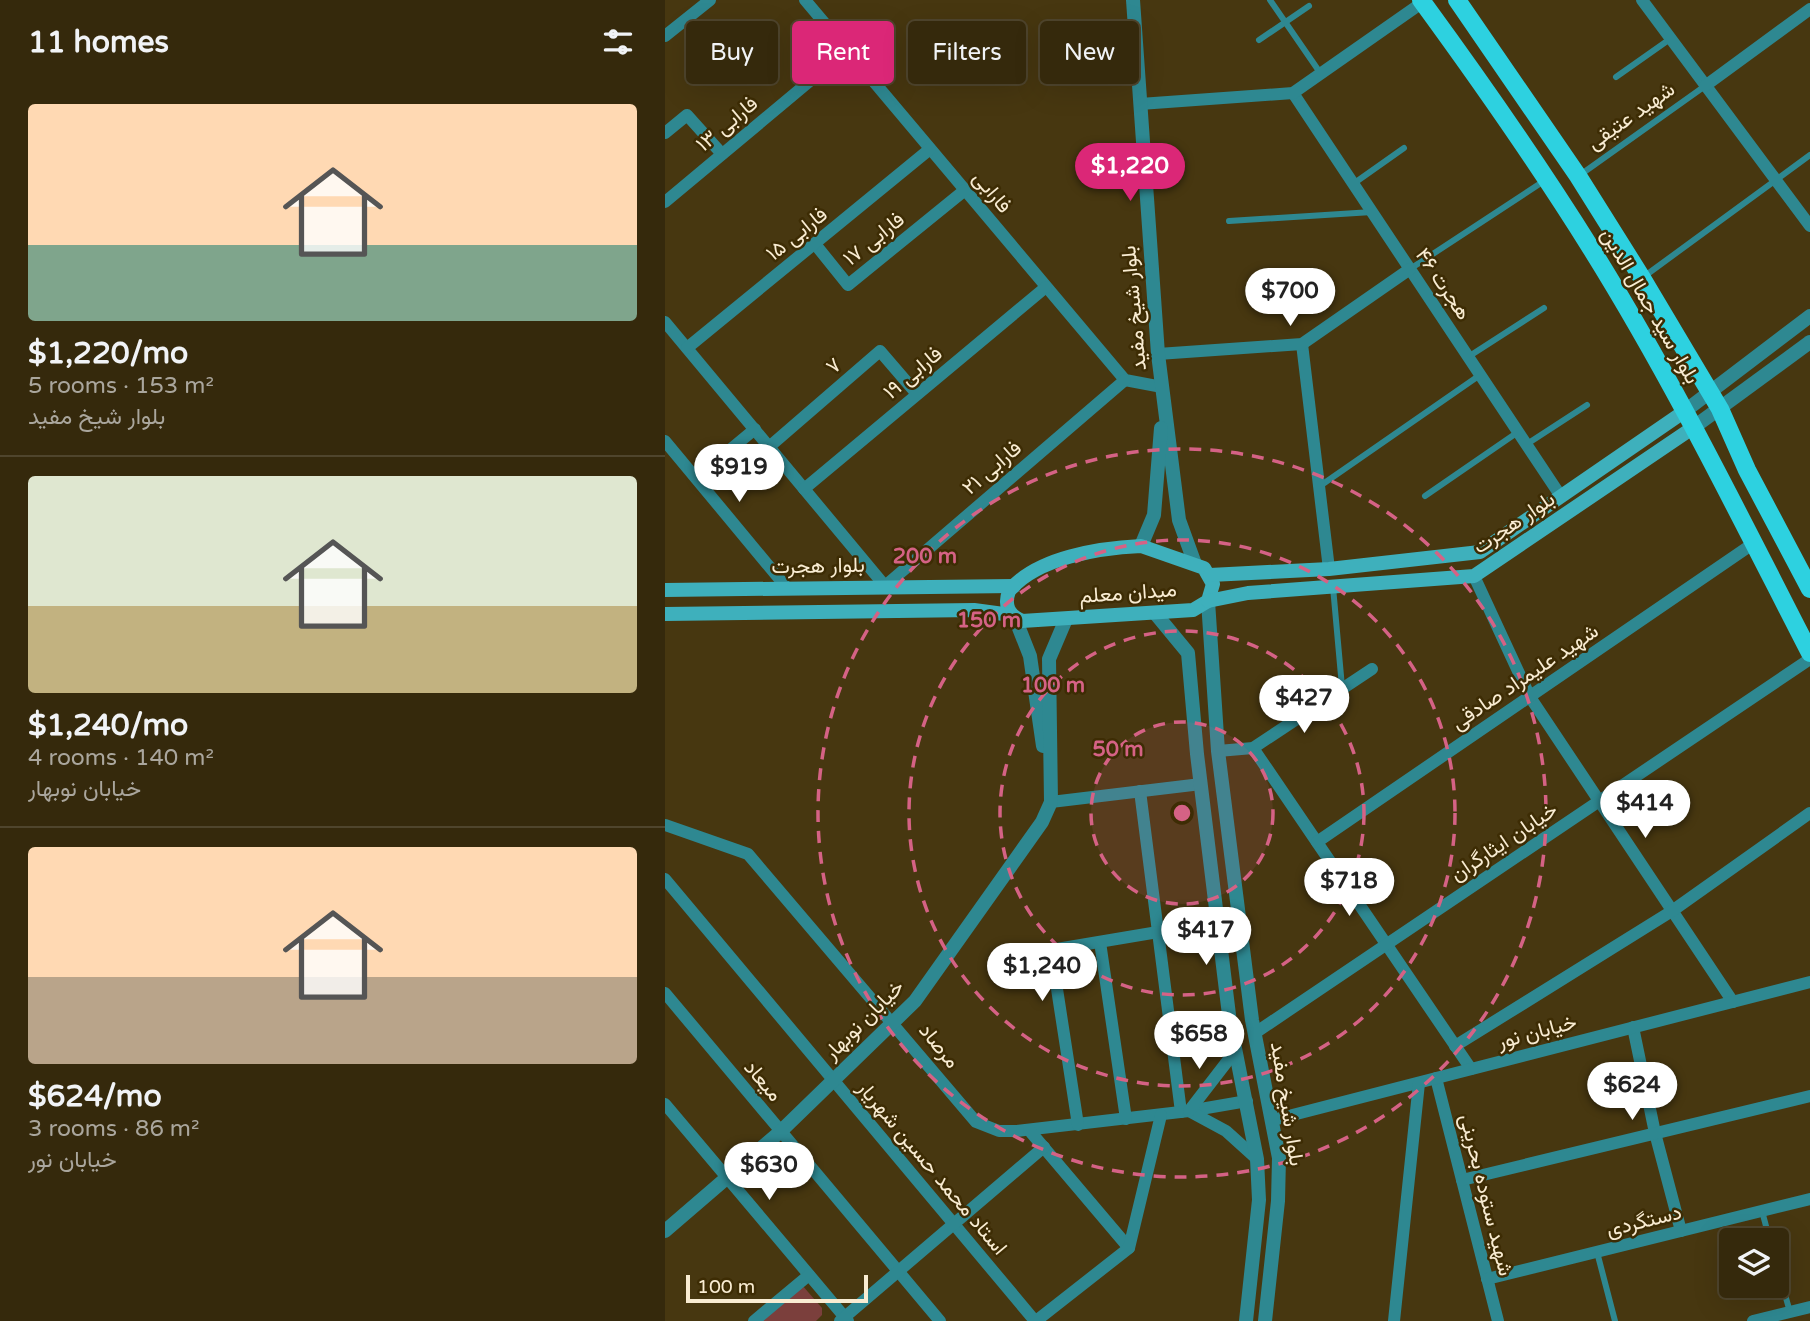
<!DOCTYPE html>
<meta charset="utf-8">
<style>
:root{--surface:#35290c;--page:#3d3115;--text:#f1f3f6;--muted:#aaa69d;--line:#4f452d;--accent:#db2777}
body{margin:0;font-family:"Varela Round",Vazirmatn,sans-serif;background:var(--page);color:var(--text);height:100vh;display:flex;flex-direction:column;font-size:26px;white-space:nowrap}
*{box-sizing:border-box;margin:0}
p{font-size:23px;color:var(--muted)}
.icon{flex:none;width:38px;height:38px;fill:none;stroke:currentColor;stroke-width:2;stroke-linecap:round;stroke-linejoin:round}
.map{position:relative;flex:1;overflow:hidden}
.details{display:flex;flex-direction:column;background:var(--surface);width:665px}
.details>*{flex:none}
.guide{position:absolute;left:21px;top:21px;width:665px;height:63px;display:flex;gap:14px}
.tools{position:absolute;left:1054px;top:1228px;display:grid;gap:14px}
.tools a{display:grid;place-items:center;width:70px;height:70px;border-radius:7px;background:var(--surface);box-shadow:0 7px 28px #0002,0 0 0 2px var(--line);font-size:35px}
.scale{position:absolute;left:21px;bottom:18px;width:182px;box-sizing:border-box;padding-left:7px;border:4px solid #f9ecd2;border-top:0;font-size:19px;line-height:24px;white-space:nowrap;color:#f9ecd2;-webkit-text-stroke:5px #3d2c04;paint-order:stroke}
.price{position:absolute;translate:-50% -60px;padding:0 16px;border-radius:24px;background:#fff;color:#222;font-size:23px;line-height:46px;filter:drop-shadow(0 2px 4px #0008)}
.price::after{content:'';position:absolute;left:50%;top:42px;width:21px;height:16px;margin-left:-10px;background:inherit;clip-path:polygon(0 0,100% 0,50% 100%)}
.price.active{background:var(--accent);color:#fff}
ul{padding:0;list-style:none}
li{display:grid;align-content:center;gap:14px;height:371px;padding:0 28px}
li+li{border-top:2px solid var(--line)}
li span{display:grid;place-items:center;height:217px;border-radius:7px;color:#555}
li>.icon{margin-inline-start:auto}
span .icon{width:126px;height:126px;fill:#fffc;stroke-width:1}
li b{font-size:30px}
h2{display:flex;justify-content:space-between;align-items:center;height:84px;padding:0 28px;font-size:30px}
.chip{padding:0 24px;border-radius:7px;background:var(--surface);box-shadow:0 7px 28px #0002,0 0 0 2px var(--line);font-size:24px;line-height:63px}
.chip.active{background:var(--accent);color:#fff}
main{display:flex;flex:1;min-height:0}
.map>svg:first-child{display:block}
.park{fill:#7b3f3c}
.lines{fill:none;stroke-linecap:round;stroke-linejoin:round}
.service{stroke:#2e8891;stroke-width:6}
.minor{stroke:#2e8891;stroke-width:12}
.tertiary{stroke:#2e8891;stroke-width:14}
.secondary{stroke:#3eb0bc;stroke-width:14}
.primary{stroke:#2dd1e0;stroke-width:18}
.ring{fill:none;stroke:#d56285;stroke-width:3.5;stroke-dasharray:12 9}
.labels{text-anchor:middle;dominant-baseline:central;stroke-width:5;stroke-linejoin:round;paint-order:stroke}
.street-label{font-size:21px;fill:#f9ecd2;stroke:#3d2c04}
.centre{fill:#d56285;stroke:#3d2c04;stroke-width:3.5}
.ring-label{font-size:21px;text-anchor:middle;font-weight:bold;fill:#d56285;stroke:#3d2c04;stroke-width:5;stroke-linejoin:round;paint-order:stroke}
</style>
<main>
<section class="details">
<h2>11 homes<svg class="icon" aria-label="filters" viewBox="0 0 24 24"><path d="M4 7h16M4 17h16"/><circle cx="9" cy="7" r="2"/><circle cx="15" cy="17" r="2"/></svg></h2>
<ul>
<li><span style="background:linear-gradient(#ffd9b3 65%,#7fa58c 0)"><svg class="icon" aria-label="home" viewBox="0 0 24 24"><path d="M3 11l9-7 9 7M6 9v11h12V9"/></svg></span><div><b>$1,220/mo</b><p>5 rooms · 153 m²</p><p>بلوار شیخ مفید</p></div></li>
<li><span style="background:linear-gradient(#dfe7d0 60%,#c2b280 0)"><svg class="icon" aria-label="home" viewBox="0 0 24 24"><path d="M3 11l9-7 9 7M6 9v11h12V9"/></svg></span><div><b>$1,240/mo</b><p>4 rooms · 140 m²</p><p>خیابان نوبهار</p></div></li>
<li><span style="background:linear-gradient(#ffd9b3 60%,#b9a48a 0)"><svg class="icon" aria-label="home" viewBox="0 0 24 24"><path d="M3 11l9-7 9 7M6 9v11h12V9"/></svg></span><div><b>$624/mo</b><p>3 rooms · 86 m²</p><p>خیابان نور</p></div></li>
</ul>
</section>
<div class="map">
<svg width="1145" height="1321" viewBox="0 0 1145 1321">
<rect width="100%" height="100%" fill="#473710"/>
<path class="park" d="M 137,1285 L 157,1308 L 157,1315 L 151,1321 L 94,1321 Z"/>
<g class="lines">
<g class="service">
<path d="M 605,0 L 656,74"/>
<path d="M 594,40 L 644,6"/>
<path d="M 951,77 L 1005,39"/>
<path d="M 915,175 L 1040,86"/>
<path d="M 688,184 L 739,148"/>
<path d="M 564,221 L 707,212"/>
<path d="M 745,269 L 879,181"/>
<path d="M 977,278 L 1145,155"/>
<path d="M 803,357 L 879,308"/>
<path d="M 862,444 L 922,405"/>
<path d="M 655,486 L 815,375"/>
<path d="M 760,496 L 853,432"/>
<path d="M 668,587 L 677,687"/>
<path d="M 1097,1211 L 1105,1241"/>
<path d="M 932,1252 L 950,1321"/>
<path d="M 1111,1263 L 1125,1312"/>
</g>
<g class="minor">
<path d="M 140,0 L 460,380 L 497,387"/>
<path d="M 977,0 L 1145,226"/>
<path d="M 0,36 L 45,0"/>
<path d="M 1040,86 L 1145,9"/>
<path d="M 628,93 L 895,495"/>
<path d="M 475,104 L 628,93 L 758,2"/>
<path d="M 0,133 L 22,115 L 57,154"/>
<path d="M 0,202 L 182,50"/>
<path d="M 150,244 L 183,285 L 300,190"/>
<path d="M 0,322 L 220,586 L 460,380"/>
<path d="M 637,344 L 664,569"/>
<path d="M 22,348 L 265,149"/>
<path d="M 493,354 L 637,344 L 745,269"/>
<path d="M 0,441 L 122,588"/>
<path d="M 104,447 L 215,351 L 252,394"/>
<path d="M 31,478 L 90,429"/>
<path d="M 139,489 L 381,287"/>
<path d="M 809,576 L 865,697 L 1068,1002"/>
<path d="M 588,748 L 806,1069"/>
<path d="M 553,751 L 588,748 L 707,669"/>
<path d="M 475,791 L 516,1112"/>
<path d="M 386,802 L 536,784"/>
<path d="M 0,825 L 83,854 L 311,1122 L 334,1131 L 351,1131 L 524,1111 L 582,1101"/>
<path d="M 652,842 L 1089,543"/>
<path d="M 0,879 L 370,1321"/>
<path d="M 435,942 L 461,1119"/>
<path d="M 0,993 L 275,1321"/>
<path d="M 968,1027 L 990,1133 L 1016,1231"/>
<path d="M 590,1033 L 1145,659"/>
<path d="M 790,1046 L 1007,911 L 1145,813"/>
<path d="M 771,1078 L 833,1321"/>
<path d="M 0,1104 L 183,1321"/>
<path d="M 524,1111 L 561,1131 L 592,1159"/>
<path d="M 524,1111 L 571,1050"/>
<path d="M 608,1120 L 1145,982"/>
<path d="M 413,1125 L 386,950 L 493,932"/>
<path d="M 364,1130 L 464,1248"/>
<path d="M 797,1180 L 1145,1096"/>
<path d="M 822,1279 L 1145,1199"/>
<path d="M 89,1321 L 144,1275"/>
<path d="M 175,1321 L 379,1147"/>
<path d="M 371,1321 L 464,1248 L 496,1115"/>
<path d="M 729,1321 L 754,1083"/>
<path d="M 1088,1321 L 1145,1307"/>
</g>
<g class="tertiary">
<path d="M 468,0 L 493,354 L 514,520 L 530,564"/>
<path d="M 1020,411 L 1145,316"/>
<path d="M 1029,427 L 1145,342"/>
<path d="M 476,546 L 489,515 L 496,428"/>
<path d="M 543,601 L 553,751 L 587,1020 L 614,1158 L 613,1201 L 600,1321"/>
<path d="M 490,613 L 523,653 L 532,754 L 565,1023 L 592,1159 L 594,1200 L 581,1321"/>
<path d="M 350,618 L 365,656 L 378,746"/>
<path d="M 0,1231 L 115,1132 L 250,1001 L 377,822 L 386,802 L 384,659 L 401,619"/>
</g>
<g class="secondary">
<path d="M 476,546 L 539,568 L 548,584 L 543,601 L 528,610 L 357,621 C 343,615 339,605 344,591 C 372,557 435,548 476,546 Z"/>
<path d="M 545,575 L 664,569 L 815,552 L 1020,411"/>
<path d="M 0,590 L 349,586"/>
<path d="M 543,601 L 583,593 L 809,576 L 1029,427"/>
<path d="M 0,614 L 309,610 L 346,615"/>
</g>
<g class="primary">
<path d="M 756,0 C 816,82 874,165 927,250 C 1008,380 1075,517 1145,653"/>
<path d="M 792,0 L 913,176 L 977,278 L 1055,409 L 1082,470 L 1145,589"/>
</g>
</g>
<circle cx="517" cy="813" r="91" fill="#d56285" fill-opacity=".12"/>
<g class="ring">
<circle cx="517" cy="813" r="91"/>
<circle cx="517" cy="813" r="182"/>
<circle cx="517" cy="813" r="273"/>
<circle cx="517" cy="813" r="364"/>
</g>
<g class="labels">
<g class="street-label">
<text transform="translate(966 116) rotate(-35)">شهید عتیقی</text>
<text transform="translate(62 124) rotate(-40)">فارابی ۱۳</text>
<text transform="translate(327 192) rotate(50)">فارابی</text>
<text transform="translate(132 234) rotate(-39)">فارابی ۱۵</text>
<text transform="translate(209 239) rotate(-39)">فارابی ۱۷</text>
<text transform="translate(778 284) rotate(56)">هجرت ۴۶</text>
<text transform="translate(985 306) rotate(60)">بلوار سید جمال الدین</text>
<text transform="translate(469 308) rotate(-95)">بلوار شیخ مفید</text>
<text transform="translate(169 366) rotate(-41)">۷</text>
<text transform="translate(248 373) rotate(-40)">فارابی ۱۹</text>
<text transform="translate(327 468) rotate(-41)">فارابی ۲۱</text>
<text transform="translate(849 523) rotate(-34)">بلوار هجرت</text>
<text transform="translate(153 566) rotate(-1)">بلوار هجرت</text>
<text transform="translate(463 593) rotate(-4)">میدان معلم</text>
<text transform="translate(860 677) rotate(-34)">شهید علیمراد صادقی</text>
<text transform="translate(839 842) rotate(-34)">خیابان ایثارگران</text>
<text transform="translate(199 1020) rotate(-45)">خیابان نوبهار</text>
<text transform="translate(872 1032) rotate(-15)">خیابان نور</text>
<text transform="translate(274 1046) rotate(51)">مرصاد</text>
<text transform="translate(98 1081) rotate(50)">میعاد</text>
<text transform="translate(622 1104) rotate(81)">بلوار شیخ مفید</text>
<text transform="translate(267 1168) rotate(50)">استاد محمد حسین شهریار</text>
<text transform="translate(821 1195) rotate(76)">شهید ستوده بحرینی</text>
<text transform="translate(979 1221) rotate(-14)">دستگردی</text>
</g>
</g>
<circle cx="517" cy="813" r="10" class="centre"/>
<g class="ring-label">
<text x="260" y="563">200 m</text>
<text x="324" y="627">150 m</text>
<text x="388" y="692">100 m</text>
<text x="453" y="756">50 m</text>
</g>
</svg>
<div class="tools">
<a><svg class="icon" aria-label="layers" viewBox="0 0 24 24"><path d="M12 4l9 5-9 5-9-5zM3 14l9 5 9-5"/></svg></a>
</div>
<div class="scale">100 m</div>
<b class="price active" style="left:465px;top:203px">$1,220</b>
<b class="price" style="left:625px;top:328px">$700</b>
<b class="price" style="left:74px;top:504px">$919</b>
<b class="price" style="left:639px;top:735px">$427</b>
<b class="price" style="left:980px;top:840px">$414</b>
<b class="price" style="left:684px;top:918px">$718</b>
<b class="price" style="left:541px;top:967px">$417</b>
<b class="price" style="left:377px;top:1003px">$1,240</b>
<b class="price" style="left:534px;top:1071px">$658</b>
<b class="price" style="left:967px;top:1122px">$624</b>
<b class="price" style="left:104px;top:1202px">$630</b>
<div class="guide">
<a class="chip">Buy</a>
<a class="chip active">Rent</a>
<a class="chip">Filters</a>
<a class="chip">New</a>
</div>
</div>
</main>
